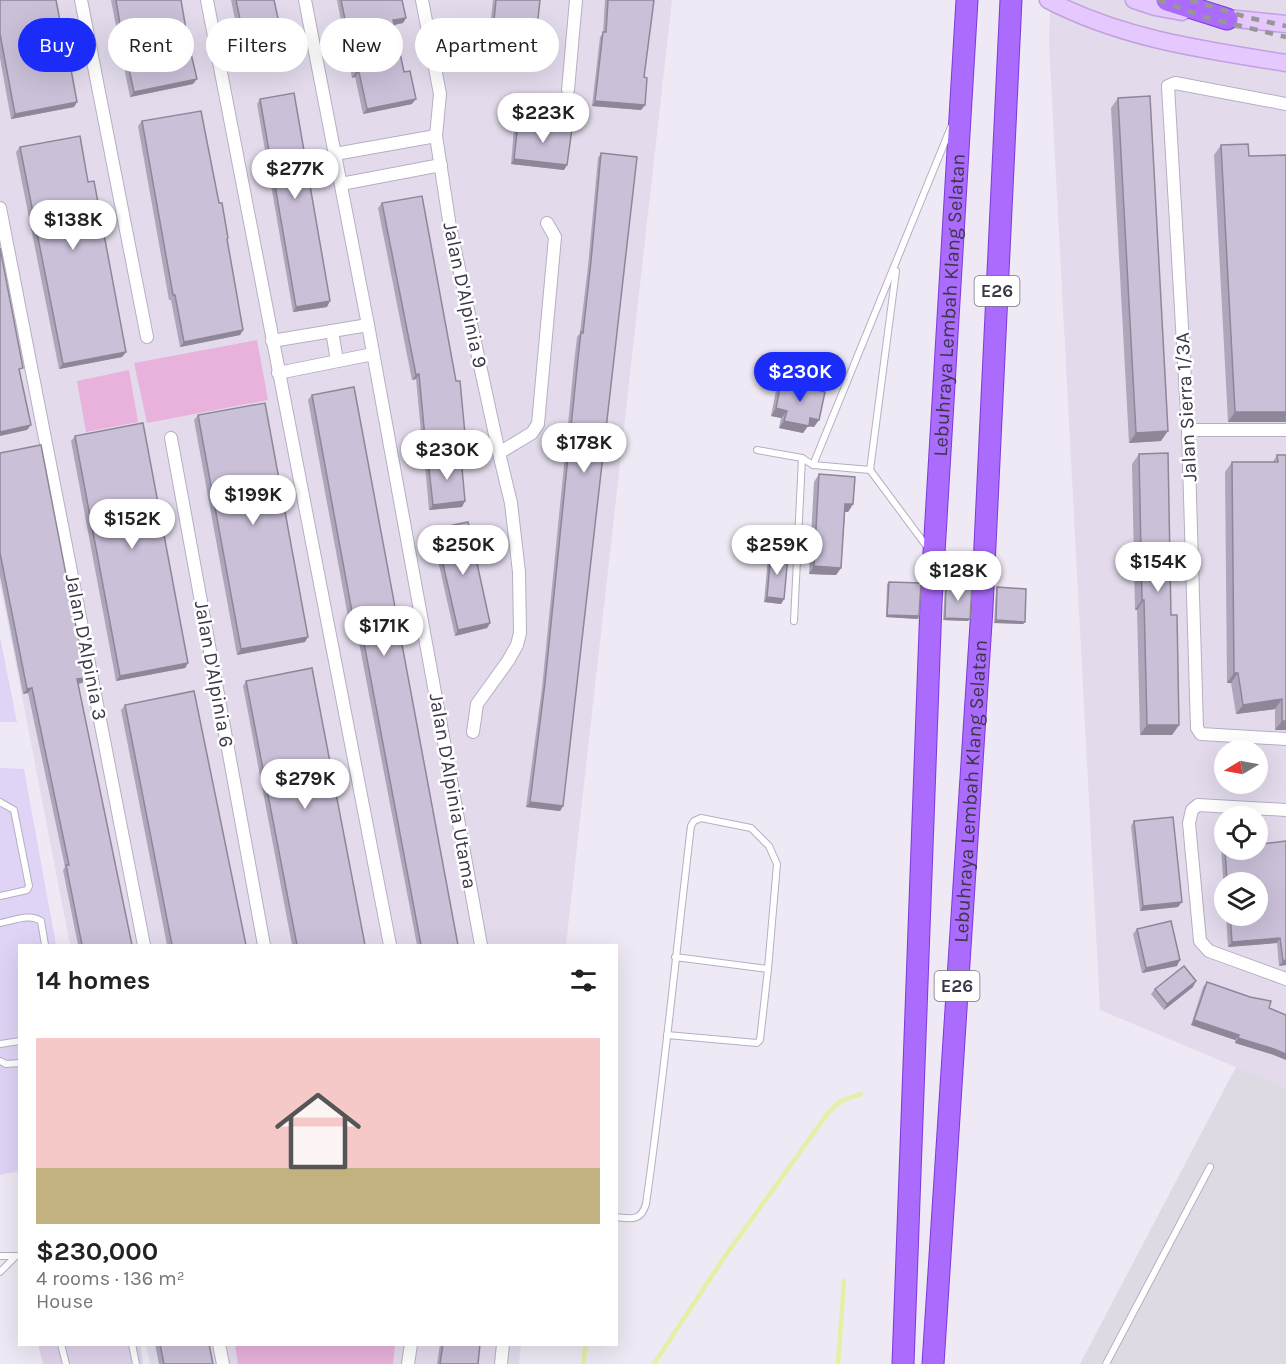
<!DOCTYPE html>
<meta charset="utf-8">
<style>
:root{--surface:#fff;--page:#f6f6f6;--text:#222;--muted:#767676;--line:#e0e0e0;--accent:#1b2cf9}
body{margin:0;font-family:Karla,sans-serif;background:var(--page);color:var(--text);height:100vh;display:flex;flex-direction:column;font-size:22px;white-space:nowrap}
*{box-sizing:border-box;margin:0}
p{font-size:20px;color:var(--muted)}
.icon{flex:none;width:33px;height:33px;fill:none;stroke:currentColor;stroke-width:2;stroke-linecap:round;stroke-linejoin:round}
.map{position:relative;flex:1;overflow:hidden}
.drawer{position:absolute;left:18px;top:944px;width:600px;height:402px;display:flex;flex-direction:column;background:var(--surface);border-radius:0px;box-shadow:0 6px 24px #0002}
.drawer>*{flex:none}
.top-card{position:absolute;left:18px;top:18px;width:600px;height:54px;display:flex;gap:12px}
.needle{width:39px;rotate:260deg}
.tools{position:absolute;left:1214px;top:740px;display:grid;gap:12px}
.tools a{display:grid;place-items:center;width:54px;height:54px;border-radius:50%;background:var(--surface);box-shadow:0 6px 24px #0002;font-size:30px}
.price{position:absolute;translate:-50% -51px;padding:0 14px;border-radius:21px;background:#fff;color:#222;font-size:20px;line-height:39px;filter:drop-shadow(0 2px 3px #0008)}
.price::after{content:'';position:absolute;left:50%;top:36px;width:18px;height:14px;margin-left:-9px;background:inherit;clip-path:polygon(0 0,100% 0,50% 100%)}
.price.active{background:var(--accent);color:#fff}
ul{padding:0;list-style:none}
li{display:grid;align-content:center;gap:12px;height:318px;padding:0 18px}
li+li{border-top:2px solid var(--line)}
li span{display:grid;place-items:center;height:186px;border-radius:0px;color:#555}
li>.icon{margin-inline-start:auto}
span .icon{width:108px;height:108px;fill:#fffc;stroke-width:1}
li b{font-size:26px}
h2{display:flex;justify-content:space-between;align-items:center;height:72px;padding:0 18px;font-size:26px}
.tag{padding:0 21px;border-radius:27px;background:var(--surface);box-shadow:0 6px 24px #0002;font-size:21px;line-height:54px}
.tag.active{background:var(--accent);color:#fff}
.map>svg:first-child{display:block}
.residential{fill:#e3dbec;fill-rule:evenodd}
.commercial{fill:#e0d4f6}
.industrial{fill:#dddae4}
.education{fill:#e0d3ed}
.green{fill:#e8b2dc}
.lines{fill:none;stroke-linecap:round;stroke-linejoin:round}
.stream{stroke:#e3f0a5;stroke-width:4.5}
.lane-casing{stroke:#b7aec3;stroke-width:8}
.street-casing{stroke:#b7aec3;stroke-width:14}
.secondary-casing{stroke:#c1a1e0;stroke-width:19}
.highway-casing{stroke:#7c3add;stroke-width:23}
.lane{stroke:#fff;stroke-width:6}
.street{stroke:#fff;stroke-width:12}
.secondary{stroke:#e5c8fe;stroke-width:16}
.highway{stroke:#ab6bfd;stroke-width:21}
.rail{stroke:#979797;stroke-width:4.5;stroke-dasharray:8 8;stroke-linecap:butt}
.wall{fill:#aea6bb}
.shaded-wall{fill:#8d8798}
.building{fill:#cac1d9;stroke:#8d8798;stroke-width:1.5}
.labels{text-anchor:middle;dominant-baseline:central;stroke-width:5;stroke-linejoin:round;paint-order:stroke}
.shield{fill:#fff;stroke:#77737f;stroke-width:1.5}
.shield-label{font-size:18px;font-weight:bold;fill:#3d3748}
.street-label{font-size:20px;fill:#3d3748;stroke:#fff}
</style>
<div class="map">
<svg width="1286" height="1364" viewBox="0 0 1286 1364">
<rect width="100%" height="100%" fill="#eee9f4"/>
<g class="residential">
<path d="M 0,0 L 672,0 L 566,945 L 70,945 L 0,583 Z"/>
<path d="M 1050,0 L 1286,0 L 1286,1088 L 1100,1010 L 1049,44 ZM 1224,750 L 1257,750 L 1257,783 L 1224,783 ZM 1224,816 L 1257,816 L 1257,849 L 1224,849 ZM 1224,882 L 1257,882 L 1257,915 L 1224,915 Z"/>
<path d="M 146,1344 L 521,1344 L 519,1364 L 150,1364 Z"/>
</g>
<g class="commercial">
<path d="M 0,637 L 17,722 L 0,722 Z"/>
<path d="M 0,768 L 24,769 L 56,945 L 20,945 L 19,1171 L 0,1175 Z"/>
</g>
<path class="industrial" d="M 1236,1067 L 1286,1088 L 1286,1364 L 1080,1364 Z"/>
<path class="education" d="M 38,1344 L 140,1344 L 143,1364 L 43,1364 Z"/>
<g class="green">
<path d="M 257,340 L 268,400 L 147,423 L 134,363 Z"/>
<path d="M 129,370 L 138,422 L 86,432 L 77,381 Z"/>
<path d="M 235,1344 L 395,1344 L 393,1364 L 238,1364 Z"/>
</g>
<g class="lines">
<g class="stream">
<path d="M 583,1364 L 586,1344"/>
<path d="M 654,1364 L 723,1259 L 828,1113 L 841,1101 L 861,1094"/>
<path d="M 838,1364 L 844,1281"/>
</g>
<defs>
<g id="lane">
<path d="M 757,450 L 802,458"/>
<path d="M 813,465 L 951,127"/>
<path d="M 870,470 L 896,271"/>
<path d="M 794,621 L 802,458 L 813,465 L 870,470 L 928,548"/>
<path d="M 0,802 L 14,810 L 29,886 L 27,890 L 0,896"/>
<path d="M 0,923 C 13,921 29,913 41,921 L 45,945"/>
<path d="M 667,1035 L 757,1043 L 760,1040 L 768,969"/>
<path d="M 0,1044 L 20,1041"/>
<path d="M 0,1061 L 6,1064 L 20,1063"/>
<path d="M 616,1217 C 632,1219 641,1221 646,1204 C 664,1079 676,952 691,826 L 694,821 L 701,818 L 751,828 L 769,846 L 777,864 L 768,969 L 675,957"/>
<path d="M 0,1256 L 16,1256"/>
<path d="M 0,1272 L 16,1256"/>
<path d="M 61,1344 L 66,1364"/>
<path d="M 132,1344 L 136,1364"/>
<path d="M 1106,1364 L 1210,1167"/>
</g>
<g id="street">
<path d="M 81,0 L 147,337"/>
<path d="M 207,0 L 390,945"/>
<path d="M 305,0 L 368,325 L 481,945"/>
<path d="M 422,0 L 440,94 L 436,136 L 450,227 L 499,453 L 532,433 L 538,424 L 555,237 L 547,223"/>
<path d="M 568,90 L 576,0"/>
<path d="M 1286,104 L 1175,83 L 1168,86 L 1188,430 L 1197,728 L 1201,734 L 1286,739"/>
<path d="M 335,154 L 436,136"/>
<path d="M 341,184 L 441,165"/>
<path d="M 0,208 L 144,945"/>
<path d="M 332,331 L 337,361"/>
<path d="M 272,341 L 368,325"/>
<path d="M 278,373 L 373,354"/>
<path d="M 1188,430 L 1286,430"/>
<path d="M 171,438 L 264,945"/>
<path d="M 473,732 L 477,704 L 508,661 L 517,645 L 520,633 L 519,572 L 511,503 L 499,453"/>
<path d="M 1286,810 L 1198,805 L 1192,810 L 1189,823 L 1200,941 L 1209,951 L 1286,979"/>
<path d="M 219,1344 L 223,1364"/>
<path d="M 408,1364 L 411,1344"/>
<path d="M 501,1364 L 503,1344"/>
</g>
<g id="secondary">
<path d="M 1048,0 C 1123,39 1204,50 1286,63"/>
<path d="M 1134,0 L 1155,7 L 1182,12"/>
<path d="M 1217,17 L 1286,24"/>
</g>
<g id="highway">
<path d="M 1167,0 L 1227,19"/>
<path id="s1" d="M 903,1364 L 931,603 L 967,0"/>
<path id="s2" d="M 933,1364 L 982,608 L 1011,0"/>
</g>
</defs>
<use href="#lane" class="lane-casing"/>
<use href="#street" class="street-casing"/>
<use href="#secondary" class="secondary-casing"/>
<use href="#highway" class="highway-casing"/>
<use href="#lane" class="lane"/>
<use href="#street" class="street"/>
<use href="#secondary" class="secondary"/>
<use href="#highway" class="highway"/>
<g class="rail">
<path d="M 1158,0 L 1208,18 L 1286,37"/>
<path d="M 1190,0 L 1246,17 L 1286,26"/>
</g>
</g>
<g class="wall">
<path d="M 0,0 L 60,21 L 77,102 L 74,107 L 11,119 L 0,58 Z"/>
<path d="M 111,0 L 181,0 L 193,84 L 130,97 L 120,47 Z"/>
<path d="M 231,0 L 274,0 L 281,32 L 277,37 L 240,44 Z"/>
<path d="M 337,0 L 402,0 L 406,18 L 403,23 L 394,25 L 404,72 L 412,104 L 363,114 L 355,77 L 352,78 Z"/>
<path d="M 493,0 L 540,0 L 530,69 L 486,66 Z"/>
<path d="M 605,0 L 654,0 L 644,77 L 645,105 L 641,110 L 592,106 L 600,37 L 603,33 Z"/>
<path d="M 1118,98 L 1161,441 L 1129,443 L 1111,108 Z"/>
<path d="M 260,99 L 327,307 L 293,312 L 257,104 Z"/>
<path d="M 142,121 L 219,203 L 227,241 L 243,330 L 240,335 L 180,347 L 171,300 L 169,300 L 138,126 Z"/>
<path d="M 518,123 L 564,170 L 511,164 L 514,128 Z"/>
<path d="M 1221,145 L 1249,156 L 1286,422 L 1228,422 L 1214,155 Z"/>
<path d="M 20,147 L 88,182 L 126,352 L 122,357 L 59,369 L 16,152 Z"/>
<path d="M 601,153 L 563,806 L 560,811 L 526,807 L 542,688 L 574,363 L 577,337 L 580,333 L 588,266 L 598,158 Z"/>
<path d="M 382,203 L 462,439 L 422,443 L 416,379 L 412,380 L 378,208 Z"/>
<path d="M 781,382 L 814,427 L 808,426 L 803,433 L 779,428 L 781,418 L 771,416 L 776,390 Z"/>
<path d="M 312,395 L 458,945 L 417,945 L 357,632 L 351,633 L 308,400 Z"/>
<path d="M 198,415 L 305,642 L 237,655 L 194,420 Z"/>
<path d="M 75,436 L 188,663 L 185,668 L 116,681 L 71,441 Z"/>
<path d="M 0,453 L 82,683 L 78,684 L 132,945 L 78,945 L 63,870 L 65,867 L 28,693 L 23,694 L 0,576 Z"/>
<path d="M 1139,454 L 1179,725 L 1172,735 L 1140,735 L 1137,610 L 1135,610 L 1132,464 Z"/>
<path d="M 1277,455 L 1286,730 L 1275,730 L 1275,709 L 1236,714 L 1231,683 L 1227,683 L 1225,472 L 1232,462 L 1273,462 Z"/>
<path d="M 428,460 L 465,501 L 462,507 L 429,510 L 425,465 Z"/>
<path d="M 819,474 L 853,504 L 848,512 L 845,512 L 841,568 L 836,575 L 809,574 L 814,482 Z"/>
<path d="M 435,529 L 490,623 L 487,628 L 455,636 L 432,534 Z"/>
<path d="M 771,553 L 784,599 L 781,604 L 764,602 L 768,558 Z"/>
<path d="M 889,582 L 918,619 L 886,617 L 887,584 Z"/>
<path d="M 946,585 L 968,621 L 943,620 L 945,587 Z"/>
<path d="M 997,587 L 1025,622 L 1023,624 L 994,623 L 996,590 Z"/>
<path d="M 246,681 L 365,945 L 292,945 L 243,686 Z"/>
<path d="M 125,705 L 246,945 L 167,945 L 121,710 Z"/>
<path d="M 1134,821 L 1178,907 L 1140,911 L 1131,826 Z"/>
<path d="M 1286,841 L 1286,965 L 1279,966 L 1277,943 L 1228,947 L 1226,915 L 1257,915 L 1257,882 L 1224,882 L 1224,894 L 1221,847 L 1224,842 L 1224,849 L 1257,849 L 1262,844 Z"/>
<path d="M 1137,929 L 1177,966 L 1142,973 L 1133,934 Z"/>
<path d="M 1207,982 L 1269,1008 L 1271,1054 L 1235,1043 L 1235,1040 L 1191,1025 L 1203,987 Z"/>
<path d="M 1193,987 L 1164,1010 L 1151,994 L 1155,989 Z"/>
<path d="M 155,1344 L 209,1344 L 213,1364 L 159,1364 Z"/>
<path d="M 440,1344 L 480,1344 L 478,1364 L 437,1364 Z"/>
</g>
<g class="shaded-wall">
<path d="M 406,18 L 403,23 L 389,26 L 393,20 Z"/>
<path d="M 281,32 L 277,37 L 240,44 L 244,39 Z"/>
<path d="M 490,60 L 533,64 L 530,69 L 486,66 Z"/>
<path d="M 356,72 L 359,72 L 355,77 L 352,78 Z"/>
<path d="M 197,79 L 193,84 L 130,97 L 134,92 Z"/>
<path d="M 416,99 L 412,104 L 363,114 L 367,109 Z"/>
<path d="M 595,101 L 645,105 L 641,110 L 592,106 Z"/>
<path d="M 77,102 L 74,107 L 11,119 L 15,114 Z"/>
<path d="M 514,159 L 567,165 L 564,170 L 511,164 Z"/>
<path d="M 330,301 L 327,307 L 293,312 L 296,307 Z"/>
<path d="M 243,330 L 240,335 L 180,347 L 184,342 Z"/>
<path d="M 126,352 L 122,357 L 59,369 L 63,364 Z"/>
<path d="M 419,374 L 416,379 L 412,380 L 416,375 Z"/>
<path d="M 776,408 L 787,411 L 781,418 L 771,416 Z"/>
<path d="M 1235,412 L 1286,412 L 1286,422 L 1228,422 Z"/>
<path d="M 810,418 L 819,420 L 814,427 L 808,426 L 803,433 L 779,428 L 784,421 Z"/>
<path d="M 31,425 L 27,430 L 0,436 L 0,432 Z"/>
<path d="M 1168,431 L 1161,441 L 1129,443 L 1136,433 Z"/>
<path d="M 465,434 L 462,439 L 422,443 L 425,438 Z"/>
<path d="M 465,501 L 462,507 L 429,510 L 433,505 Z"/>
<path d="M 845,504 L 853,504 L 848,512 L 840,511 Z"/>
<path d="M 814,566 L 841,568 L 836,575 L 809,574 Z"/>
<path d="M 767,597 L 784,599 L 781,604 L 764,602 Z"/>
<path d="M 1142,600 L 1144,600 L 1137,610 L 1135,610 Z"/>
<path d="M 887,615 L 919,616 L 918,619 L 886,617 Z"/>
<path d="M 945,618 L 970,619 L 968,621 L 943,620 Z"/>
<path d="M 996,620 L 1025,622 L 1023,624 L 994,623 Z"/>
<path d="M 490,623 L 487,628 L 455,636 L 458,630 Z"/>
<path d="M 361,627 L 357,632 L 351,633 L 355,628 Z"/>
<path d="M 308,637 L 305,642 L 237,655 L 241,649 Z"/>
<path d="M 188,663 L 185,668 L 116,681 L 120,676 Z"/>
<path d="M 1234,673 L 1238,673 L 1231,683 L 1227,683 Z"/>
<path d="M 86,678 L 82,683 L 74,684 L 77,679 Z"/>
<path d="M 32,688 L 28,693 L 23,694 L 27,689 Z"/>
<path d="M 1282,699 L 1275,709 L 1236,714 L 1243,705 Z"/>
<path d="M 1282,721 L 1286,721 L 1286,730 L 1275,730 Z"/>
<path d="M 1147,725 L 1179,725 L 1172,735 L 1140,735 Z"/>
<path d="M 530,802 L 563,806 L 560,811 L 526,807 Z"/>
<path d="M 1182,902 L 1178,907 L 1140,911 L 1143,906 Z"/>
<path d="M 1280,938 L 1277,943 L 1228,947 L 1232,942 Z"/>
<path d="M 1180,960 L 1177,966 L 1142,973 L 1146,968 Z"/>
<path d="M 1286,960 L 1286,965 L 1279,966 L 1283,961 Z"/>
<path d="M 1196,981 L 1193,987 L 1164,1010 L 1167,1004 Z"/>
<path d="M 1194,1020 L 1239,1035 L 1235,1040 L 1191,1025 Z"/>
<path d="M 1238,1038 L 1274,1049 L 1286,1054 L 1286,1060 L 1271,1054 L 1235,1043 Z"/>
</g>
<g class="building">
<path d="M 0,0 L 56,0 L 60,21 L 62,21 L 77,102 L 15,114 L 0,34 Z"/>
<path d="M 116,0 L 181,0 L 188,41 L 197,79 L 134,92 L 123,42 Z"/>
<path d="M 236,0 L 274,0 L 281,32 L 244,39 Z"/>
<path d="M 341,0 L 402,0 L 406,18 L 393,20 L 404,72 L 410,71 L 416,99 L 367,109 L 359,72 L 356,72 Z"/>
<path d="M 496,0 L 540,0 L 533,64 L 490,60 Z"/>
<path d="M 608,0 L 654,0 L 644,77 L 647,78 L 645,105 L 595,101 L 603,32 L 606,32 Z"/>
<path d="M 294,93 L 330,301 L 296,307 L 260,99 Z"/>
<path d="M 1150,96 L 1168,431 L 1136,433 L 1118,98 Z"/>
<path d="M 201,111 L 219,203 L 222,203 L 228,238 L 227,239 L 243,330 L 184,342 L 175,295 L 173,295 L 142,121 Z"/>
<path d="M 518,123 L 572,129 L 567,165 L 514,159 Z"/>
<path d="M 80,136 L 88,182 L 94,181 L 126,352 L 63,364 L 20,147 Z"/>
<path d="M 1248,144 L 1249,156 L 1286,155 L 1286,412 L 1235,412 L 1221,145 Z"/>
<path d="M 601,153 L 637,157 L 563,806 L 530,802 L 545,683 L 578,358 L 581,332 L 583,333 L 591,261 Z"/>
<path d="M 422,196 L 456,381 L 460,381 L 465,434 L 425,438 L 419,374 L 416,375 L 382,203 Z"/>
<path d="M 0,248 L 23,368 L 19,369 L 31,425 L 0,432 Z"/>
<path d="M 781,382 L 825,392 L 819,420 L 810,418 L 809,426 L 784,421 L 787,411 L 776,408 Z"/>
<path d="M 354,387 L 458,945 L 421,945 L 361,627 L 355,628 L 312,395 Z"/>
<path d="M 265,403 L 308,637 L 241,649 L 198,415 Z"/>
<path d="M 143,423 L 188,663 L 120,676 L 75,436 Z"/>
<path d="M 41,445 L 86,678 L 77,679 L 132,945 L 82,945 L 66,865 L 69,865 L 32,688 L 27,689 L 0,553 L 0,453 Z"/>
<path d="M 1168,453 L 1171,615 L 1177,615 L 1179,725 L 1147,725 L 1144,600 L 1142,600 L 1139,454 Z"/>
<path d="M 1277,455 L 1286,455 L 1286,721 L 1282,721 L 1282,699 L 1243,705 L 1238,673 L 1234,673 L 1232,462 L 1278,462 Z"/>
<path d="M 461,457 L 465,501 L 433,505 L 428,460 Z"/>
<path d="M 819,474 L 855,477 L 853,504 L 845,504 L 841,568 L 814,566 Z"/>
<path d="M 468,522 L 490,623 L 458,630 L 435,529 Z"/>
<path d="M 771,553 L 788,555 L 784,599 L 767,597 Z"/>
<path d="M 889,582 L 921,583 L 919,616 L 887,615 Z"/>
<path d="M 946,585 L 972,586 L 970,619 L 945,618 Z"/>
<path d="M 997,587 L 1026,589 L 1025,622 L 996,620 Z"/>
<path d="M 312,668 L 365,945 L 297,945 L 246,681 Z"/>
<path d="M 194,691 L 246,945 L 172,945 L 125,705 Z"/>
<path d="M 1173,817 L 1182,902 L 1143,906 L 1134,821 Z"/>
<path d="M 1262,839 L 1262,844 L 1286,841 L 1286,960 L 1283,961 L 1280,938 L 1232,942 L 1230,915 L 1257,915 L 1257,882 L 1227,882 L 1225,849 L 1257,849 L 1257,840 Z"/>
<path d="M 1171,921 L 1180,960 L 1146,968 L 1137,929 Z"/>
<path d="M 1184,966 L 1196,981 L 1167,1004 L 1155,989 Z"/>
<path d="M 1207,982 L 1250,997 L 1271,1001 L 1269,1008 L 1286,1015 L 1286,1054 L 1274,1049 L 1238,1038 L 1239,1035 L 1194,1020 Z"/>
<path d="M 160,1344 L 209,1344 L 213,1364 L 164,1364 Z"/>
<path d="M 443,1344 L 480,1344 L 478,1364 L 440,1364 Z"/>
</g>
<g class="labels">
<g class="shield">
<rect x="974.5" y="276" width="45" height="30" rx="4.5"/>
<rect x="934.5" y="971" width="45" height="30" rx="4.5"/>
</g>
<g class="shield-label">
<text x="997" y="291">E26</text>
<text x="957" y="986">E26</text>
</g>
<g class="street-label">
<text transform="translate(465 295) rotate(78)">Jalan D'Alpinia 9</text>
<text stroke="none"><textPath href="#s1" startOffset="1060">Lebuhraya Lembah Klang Selatan</textPath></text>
<text transform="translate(1186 407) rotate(-93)">Jalan Sierra 1/3A</text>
<text transform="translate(86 647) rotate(79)">Jalan D'Alpinia 3</text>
<text transform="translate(214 674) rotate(80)">Jalan D'Alpinia 6</text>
<text stroke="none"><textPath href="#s2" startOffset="574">Lebuhraya Lembah Klang Selatan</textPath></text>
<text transform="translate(453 791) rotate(80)">Jalan D'Alpinia Utama</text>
</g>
</g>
</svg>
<div class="tools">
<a><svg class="needle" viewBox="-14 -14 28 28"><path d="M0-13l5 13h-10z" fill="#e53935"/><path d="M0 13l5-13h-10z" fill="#767676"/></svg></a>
<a><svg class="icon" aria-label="locate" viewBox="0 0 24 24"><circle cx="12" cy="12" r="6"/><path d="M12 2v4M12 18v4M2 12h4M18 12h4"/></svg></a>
<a><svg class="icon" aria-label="layers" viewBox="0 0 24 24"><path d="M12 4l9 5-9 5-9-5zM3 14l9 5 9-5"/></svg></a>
</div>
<b class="price" style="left:543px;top:144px">$223K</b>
<b class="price" style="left:295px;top:200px">$277K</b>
<b class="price" style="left:73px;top:251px">$138K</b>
<b class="price active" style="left:800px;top:403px">$230K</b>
<b class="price" style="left:584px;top:474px">$178K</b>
<b class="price" style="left:447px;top:481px">$230K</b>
<b class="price" style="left:253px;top:526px">$199K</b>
<b class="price" style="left:132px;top:550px">$152K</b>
<b class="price" style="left:463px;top:576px">$250K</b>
<b class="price" style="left:777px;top:576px">$259K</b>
<b class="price" style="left:1158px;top:593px">$154K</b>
<b class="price" style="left:958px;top:602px">$128K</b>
<b class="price" style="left:384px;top:657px">$171K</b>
<b class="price" style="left:305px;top:810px">$279K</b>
<div class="top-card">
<a class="tag active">Buy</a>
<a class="tag">Rent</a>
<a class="tag">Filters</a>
<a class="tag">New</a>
<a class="tag">Apartment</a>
</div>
<section class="drawer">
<h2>14 homes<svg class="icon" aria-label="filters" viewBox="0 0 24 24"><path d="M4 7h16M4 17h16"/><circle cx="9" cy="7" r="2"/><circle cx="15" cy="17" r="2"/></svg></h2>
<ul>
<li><span style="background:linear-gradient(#f6c9c9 70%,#c2b280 0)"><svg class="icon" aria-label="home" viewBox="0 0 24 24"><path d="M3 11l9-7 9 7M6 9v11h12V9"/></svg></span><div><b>$230,000</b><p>4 rooms · 136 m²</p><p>House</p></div></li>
</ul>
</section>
</div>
